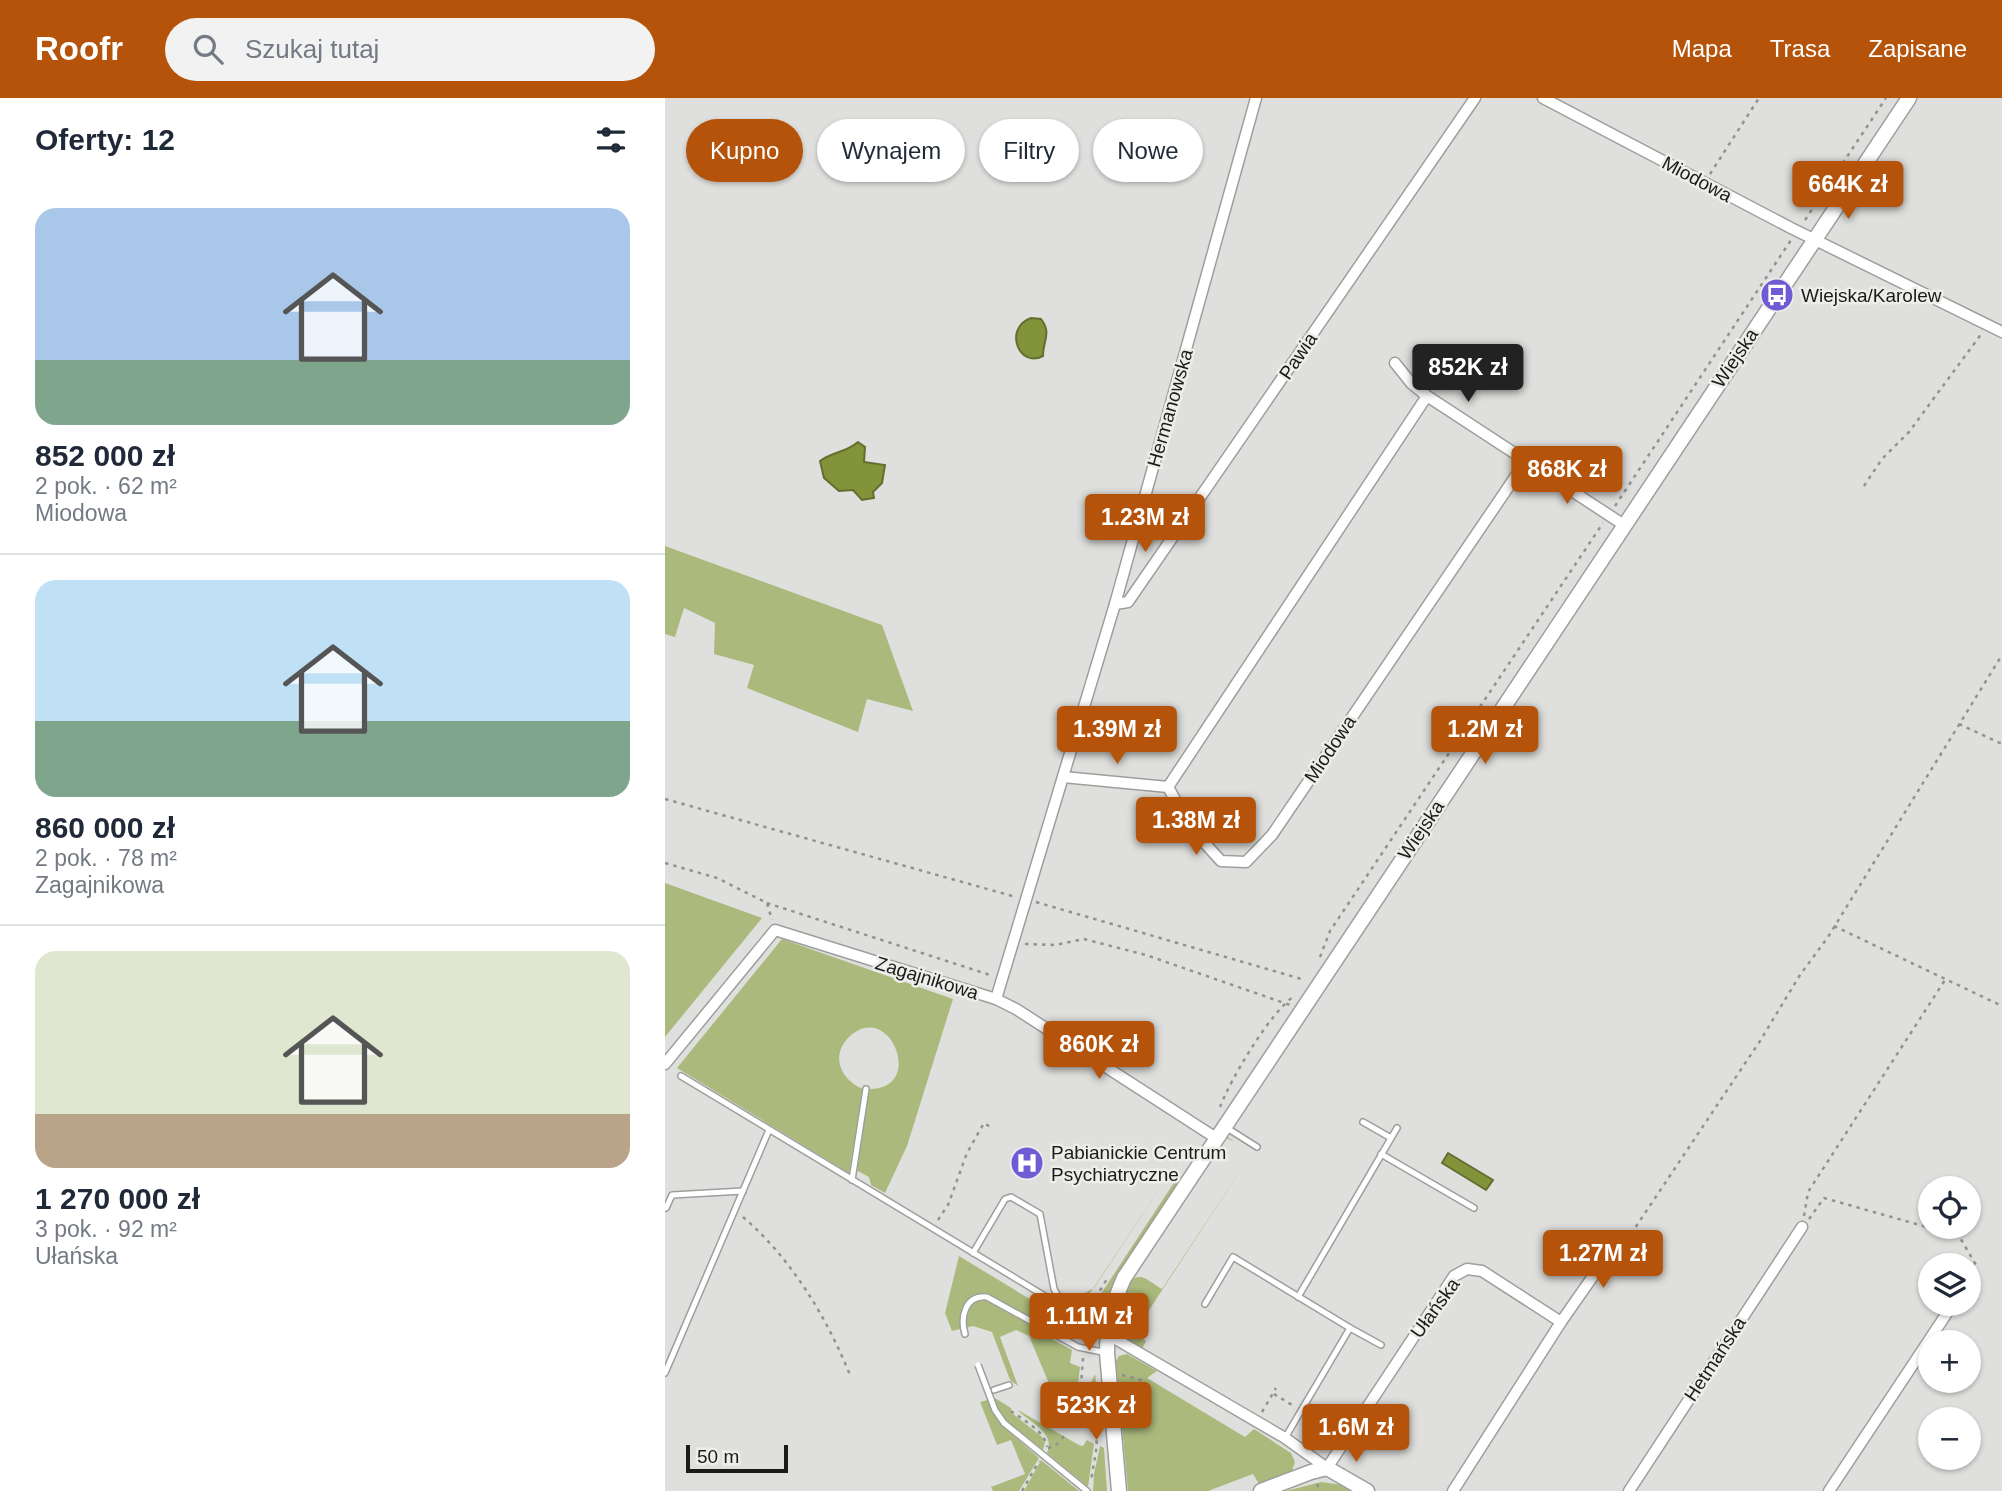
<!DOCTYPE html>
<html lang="pl">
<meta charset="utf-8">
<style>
:root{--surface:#fff;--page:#f2f2f3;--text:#1f2937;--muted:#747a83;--line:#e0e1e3;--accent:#b45309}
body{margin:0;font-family:Helvetica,sans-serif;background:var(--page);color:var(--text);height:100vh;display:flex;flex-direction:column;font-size:26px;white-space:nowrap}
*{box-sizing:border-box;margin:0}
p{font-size:23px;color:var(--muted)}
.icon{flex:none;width:38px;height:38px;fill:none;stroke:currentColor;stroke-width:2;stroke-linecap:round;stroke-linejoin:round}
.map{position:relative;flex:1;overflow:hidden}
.details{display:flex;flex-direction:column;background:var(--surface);width:665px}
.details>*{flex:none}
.guide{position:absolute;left:21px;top:21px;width:665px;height:63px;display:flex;gap:14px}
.fabs{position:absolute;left:1253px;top:1078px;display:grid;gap:14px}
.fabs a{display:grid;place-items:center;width:63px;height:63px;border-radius:50%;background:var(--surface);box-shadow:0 2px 5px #0004;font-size:35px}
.scale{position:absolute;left:21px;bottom:18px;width:102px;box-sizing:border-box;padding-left:7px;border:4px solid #1b1c1a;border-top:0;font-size:19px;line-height:24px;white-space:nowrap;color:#1b1c1a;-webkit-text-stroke:5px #edeeea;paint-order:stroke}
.price{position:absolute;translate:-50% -60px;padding:0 16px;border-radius:7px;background:var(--accent);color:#fff;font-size:23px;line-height:46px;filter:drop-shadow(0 2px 4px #0008)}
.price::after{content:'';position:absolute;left:50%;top:42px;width:21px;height:16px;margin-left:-10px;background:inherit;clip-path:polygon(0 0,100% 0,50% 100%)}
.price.current{background:#222;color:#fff}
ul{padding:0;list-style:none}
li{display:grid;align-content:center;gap:14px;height:371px;padding:0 35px}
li+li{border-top:2px solid var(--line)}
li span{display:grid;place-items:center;height:217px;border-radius:21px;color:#555}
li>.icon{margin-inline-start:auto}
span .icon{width:126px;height:126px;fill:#fffc;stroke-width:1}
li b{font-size:30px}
h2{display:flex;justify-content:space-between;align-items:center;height:84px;padding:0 35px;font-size:30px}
.pill{padding:0 24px;border-radius:32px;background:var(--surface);box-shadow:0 2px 5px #0004;font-size:24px;line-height:63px}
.pill.current{background:var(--accent);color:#fff}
header{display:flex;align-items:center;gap:42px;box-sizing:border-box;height:98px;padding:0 35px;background:var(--accent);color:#fff}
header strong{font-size:33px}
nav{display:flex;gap:38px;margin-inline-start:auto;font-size:24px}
.search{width:490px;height:63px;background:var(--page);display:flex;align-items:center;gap:18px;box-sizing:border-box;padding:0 24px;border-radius:38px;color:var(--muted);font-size:26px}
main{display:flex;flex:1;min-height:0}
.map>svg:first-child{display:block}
.green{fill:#abba7c}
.water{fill:#82933a;stroke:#636f30;stroke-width:2}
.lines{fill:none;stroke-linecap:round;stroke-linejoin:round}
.service-casing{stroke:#9e9f9c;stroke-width:8}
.minor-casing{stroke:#9e9f9c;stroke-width:13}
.tertiary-casing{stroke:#9e9f9c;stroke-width:17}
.path{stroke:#929390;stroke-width:2.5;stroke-dasharray:3.5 5;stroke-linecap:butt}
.service{stroke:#fff;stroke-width:5}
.minor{stroke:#fff;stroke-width:10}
.tertiary{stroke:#fff;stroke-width:14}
.service-bridge-casing{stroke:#9e9f9c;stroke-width:8;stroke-linecap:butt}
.service-bridge{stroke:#fff;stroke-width:5}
.labels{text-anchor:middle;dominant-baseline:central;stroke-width:5;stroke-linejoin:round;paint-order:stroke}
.street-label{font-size:19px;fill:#1b1c1a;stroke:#edeeea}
.poi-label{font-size:19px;fill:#1b1c1a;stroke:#edeeea;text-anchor:start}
</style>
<header>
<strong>Roofr</strong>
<div class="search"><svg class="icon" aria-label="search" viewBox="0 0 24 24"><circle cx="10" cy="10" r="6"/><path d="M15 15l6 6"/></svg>Szukaj tutaj</div>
<nav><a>Mapa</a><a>Trasa</a><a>Zapisane</a></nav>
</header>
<main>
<section class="details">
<h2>Oferty: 12<svg class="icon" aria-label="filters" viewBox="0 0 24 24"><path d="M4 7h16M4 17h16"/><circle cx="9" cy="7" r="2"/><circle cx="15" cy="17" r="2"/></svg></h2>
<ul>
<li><span style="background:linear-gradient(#a9c7e8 70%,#7fa58c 0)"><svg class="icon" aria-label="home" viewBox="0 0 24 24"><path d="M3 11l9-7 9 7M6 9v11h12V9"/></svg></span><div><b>852 000 zł</b><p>2 pok. · 62 m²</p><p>Miodowa</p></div></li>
<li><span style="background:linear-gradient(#bfe0f5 65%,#7fa58c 0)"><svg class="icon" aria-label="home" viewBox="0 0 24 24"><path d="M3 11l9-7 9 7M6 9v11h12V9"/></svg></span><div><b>860 000 zł</b><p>2 pok. · 78 m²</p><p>Zagajnikowa</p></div></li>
<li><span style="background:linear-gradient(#dfe7d0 75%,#b9a48a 0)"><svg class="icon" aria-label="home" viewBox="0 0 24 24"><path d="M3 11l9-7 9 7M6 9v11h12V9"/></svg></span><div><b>1 270 000 zł</b><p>3 pok. · 92 m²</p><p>Ułańska</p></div></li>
</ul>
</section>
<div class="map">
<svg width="1337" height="1393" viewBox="0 0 1337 1393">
<rect width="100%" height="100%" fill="#dfe0dd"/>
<g class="green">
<path d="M 0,448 L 217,527 L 248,613 L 202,601 L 193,634 L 82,590 L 89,567 L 49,556 L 50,525 L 19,510 L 10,539 L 0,536 Z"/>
<path d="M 0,785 L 97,820 L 0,939 Z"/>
<path d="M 117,841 L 288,901 L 242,1048 L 220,1095 L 206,1087 L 204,1079 L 191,1072 L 204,991 C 262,992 224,899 183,940 C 165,959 177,983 198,991 L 184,1075 L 12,970 Z"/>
<path d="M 561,1038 L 570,1044 L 561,1040 L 479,1164 Z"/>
<path d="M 587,1055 L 469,1235 L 481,1243 L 477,1251 C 471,1247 463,1244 458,1239 C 442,1225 458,1197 466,1182 C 477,1173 487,1186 497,1191 Z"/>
<path d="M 507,1072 L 417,1207 L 406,1203 L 429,1190 Z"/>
<path d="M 514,1077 L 517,1081 L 438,1206 L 427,1213 L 428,1208 Z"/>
<path d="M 294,1158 L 396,1220 L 399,1216 L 408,1222 L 406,1239 L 381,1226 L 376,1235 L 407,1252 L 405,1265 L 415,1269 L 413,1286 L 417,1298 L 407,1321 L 396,1314 L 364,1238 L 351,1232 L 335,1239 L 353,1288 L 345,1282 L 327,1234 L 308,1228 L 287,1233 L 280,1215 Z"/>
<path d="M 462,1256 L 492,1273 L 482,1280 L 580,1339 L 589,1331 L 626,1355 L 630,1364 L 627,1373 L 594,1386 L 588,1376 L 543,1393 L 463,1393 L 451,1263 L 454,1258 Z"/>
<path d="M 430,1276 L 436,1327 L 432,1328 L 430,1317 L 421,1296 Z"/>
<path d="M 330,1300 L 346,1310 L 347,1315 L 377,1339 L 380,1344 L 378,1352 L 341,1322 L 337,1328 L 374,1360 L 354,1393 L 328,1393 L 326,1389 L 360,1376 L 346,1342 L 332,1347 L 315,1304 Z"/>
<path d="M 419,1301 L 428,1329 L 410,1322 Z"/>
<path d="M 353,1312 L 414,1347 L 418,1348 L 422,1342 L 429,1346 L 423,1389 L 382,1355 C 391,1334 364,1325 353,1312 Z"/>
<path d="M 435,1348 L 439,1350 L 442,1393 L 428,1393 L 429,1376 Z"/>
<path d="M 376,1362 L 414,1393 L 359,1393 Z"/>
<path d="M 656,1384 L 679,1387 L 692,1393 L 621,1393 Z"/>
</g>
<g class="water">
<path d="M 366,220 L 376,221 C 387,235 378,242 378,258 C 354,271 338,230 366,220 Z"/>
<path d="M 193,344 L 200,349 L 199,364 L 220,367 L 217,385 L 208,394 L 209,400 L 197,402 L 188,392 L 174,393 L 159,380 L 155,363 C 169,353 180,355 193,344 Z"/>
<path d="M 783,1055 L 828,1082 L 821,1092 L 777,1065 Z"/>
</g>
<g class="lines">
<defs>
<g id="service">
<path d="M 16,978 L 441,1235"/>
<path d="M 698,1024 L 726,1040"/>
<path d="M 562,1030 L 592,1049"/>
<path d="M 716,1056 L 809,1110"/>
<path d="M 187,1082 L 201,991"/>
<path d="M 1,1110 L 7,1097 L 78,1093"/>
<path d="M 308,1155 L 340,1101 L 346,1099 L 375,1116 L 389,1191 L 399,1208"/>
<path d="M 633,1199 L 732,1030"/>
<path d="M 540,1206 L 568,1159 L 685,1230 L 620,1340"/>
<path d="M 685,1230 L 716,1247"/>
<path d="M 300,1236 C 295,1219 300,1197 322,1199 L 413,1249 L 442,1255"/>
<path d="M 0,1275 L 104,1032"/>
<path d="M 329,1292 L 344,1287"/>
<path d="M 640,1307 L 672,1327"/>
<path d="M 339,1325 L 422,1393"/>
</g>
<g id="minor">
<path d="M 878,0 L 1126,130 L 1337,234"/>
<path d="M 730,265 L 746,285 L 762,298 L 959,427"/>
<path d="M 762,298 L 503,689 L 525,729 L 556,763 L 581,764 L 607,737 L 861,363"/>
<path d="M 450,506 L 463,504 L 810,0"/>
<path d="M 398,679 L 503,689"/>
<path d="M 331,901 L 450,506 L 591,0"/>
<path d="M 0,966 L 110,832 L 331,901 L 351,911 L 551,1040"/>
<path d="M 896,1224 L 954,1141"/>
<path d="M 442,1236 L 620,1340 L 662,1370 L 789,1178 L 802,1171 L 817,1173 L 896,1224 L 788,1393"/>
<path d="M 964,1393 L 1137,1129"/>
<path d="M 1164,1393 L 1288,1206"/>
</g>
<g id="tertiary">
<path d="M 454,1393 L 442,1255 C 442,1227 448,1205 459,1180 L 1244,0"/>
<path d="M 596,1393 L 646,1374 L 662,1370 L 702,1393"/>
</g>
</defs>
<use href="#service" class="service-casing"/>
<use href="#minor" class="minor-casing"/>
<use href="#tertiary" class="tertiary-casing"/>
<g class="path">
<path d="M 1045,76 L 1094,0"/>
<path d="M 1140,122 L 1221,0"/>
<path d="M 1199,388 L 1217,361 L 1244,334 L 1317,235"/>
<path d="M 950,408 L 1126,142"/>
<path d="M 1294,626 L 1337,646"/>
<path d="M 0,701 L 351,799"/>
<path d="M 0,765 L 52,780 L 102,805 L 107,822"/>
<path d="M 371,804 L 640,882"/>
<path d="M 102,805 L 325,877"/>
<path d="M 1169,828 L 1337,908"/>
<path d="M 360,846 L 390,847 L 419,841 L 481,857 L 625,907"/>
<path d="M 655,859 L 665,833 L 938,425"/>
<path d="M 555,1009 C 565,982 605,915 628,899"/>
<path d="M 1139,1118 L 1143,1094 L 1280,882"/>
<path d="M 78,1119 C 126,1160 162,1220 185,1277"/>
<path d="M 1144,1121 L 1159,1100 L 1294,1138 L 1311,1167 L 1304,1179"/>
<path d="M 273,1122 L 283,1107 L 302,1055 L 319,1025 L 327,1030"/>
<path d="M 966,1136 L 1095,943 L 1135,877 L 1163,839 L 1337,557"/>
<path d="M 423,1215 L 426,1207 L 442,1181"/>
<path d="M 418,1260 L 416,1287 L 428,1316 L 432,1347 L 426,1383"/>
<path d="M 457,1277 L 480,1283"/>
<path d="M 609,1296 L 627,1307"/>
<path d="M 346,1313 C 358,1322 381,1334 382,1349"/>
<path d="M 597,1314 L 611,1290"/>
<path d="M 383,1350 L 390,1348 L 399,1338"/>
<path d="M 652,1386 L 655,1393"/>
<path d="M 357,1393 L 374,1363"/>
</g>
<use href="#service" class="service"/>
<use href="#minor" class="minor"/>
<use href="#tertiary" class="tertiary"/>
<defs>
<path id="service-bridge" d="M 313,1267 L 330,1312 L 339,1325"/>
</defs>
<use href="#service-bridge" class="service-bridge-casing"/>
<use href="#service-bridge" class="service-bridge"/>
</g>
<defs>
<symbol id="bus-disc" viewBox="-11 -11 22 22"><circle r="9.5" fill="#715bd5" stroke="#edeeea"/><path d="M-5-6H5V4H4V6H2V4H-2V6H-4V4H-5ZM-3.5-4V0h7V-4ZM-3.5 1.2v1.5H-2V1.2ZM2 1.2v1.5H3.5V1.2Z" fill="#fff"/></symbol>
<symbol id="hospital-disc" viewBox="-11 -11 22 22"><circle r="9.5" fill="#715bd5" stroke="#edeeea"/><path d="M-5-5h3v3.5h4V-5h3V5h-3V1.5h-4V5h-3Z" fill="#fff"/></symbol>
</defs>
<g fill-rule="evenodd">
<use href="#bus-disc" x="1093" y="178" width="38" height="38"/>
<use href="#hospital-disc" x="343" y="1046" width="38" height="38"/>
</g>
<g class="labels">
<g class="street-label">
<text transform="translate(1032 81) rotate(28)">Miodowa</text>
<text transform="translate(633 258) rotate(-56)">Pawia</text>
<text transform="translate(1070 260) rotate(-56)">Wiejska</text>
<text transform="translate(505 310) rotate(-74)">Hermanowska</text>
<text transform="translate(665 651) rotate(-56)">Miodowa</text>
<text transform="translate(756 732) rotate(-56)">Wiejska</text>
<text transform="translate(262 880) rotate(17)">Zagajnikowa</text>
<text transform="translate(770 1210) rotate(-54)">Ułańska</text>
<text transform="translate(1050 1261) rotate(-57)">Hetmańska</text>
</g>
<g class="poi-label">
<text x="1136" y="197">Wiejska/Karolew</text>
<text x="386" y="1054">Pabianickie Centrum<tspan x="386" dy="22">Psychiatryczne</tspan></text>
</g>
</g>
</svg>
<div class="fabs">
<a><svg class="icon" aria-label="locate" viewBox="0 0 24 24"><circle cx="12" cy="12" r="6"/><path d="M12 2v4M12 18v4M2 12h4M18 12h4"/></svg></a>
<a><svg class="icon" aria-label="layers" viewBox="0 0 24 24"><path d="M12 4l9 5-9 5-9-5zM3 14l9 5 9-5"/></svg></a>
<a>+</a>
<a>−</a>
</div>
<div class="scale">50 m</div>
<b class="price" style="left:1183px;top:123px">664K zł</b>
<b class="price current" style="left:803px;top:306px">852K zł</b>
<b class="price" style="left:902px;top:408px">868K zł</b>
<b class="price" style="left:480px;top:456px">1.23M zł</b>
<b class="price" style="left:452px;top:668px">1.39M zł</b>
<b class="price" style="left:820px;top:668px">1.2M zł</b>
<b class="price" style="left:531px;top:759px">1.38M zł</b>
<b class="price" style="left:434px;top:983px">860K zł</b>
<b class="price" style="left:938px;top:1192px">1.27M zł</b>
<b class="price" style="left:424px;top:1255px">1.11M zł</b>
<b class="price" style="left:431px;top:1344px">523K zł</b>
<b class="price" style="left:691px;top:1366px">1.6M zł</b>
<div class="guide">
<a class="pill current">Kupno</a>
<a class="pill">Wynajem</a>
<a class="pill">Filtry</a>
<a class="pill">Nowe</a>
</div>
</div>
</main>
